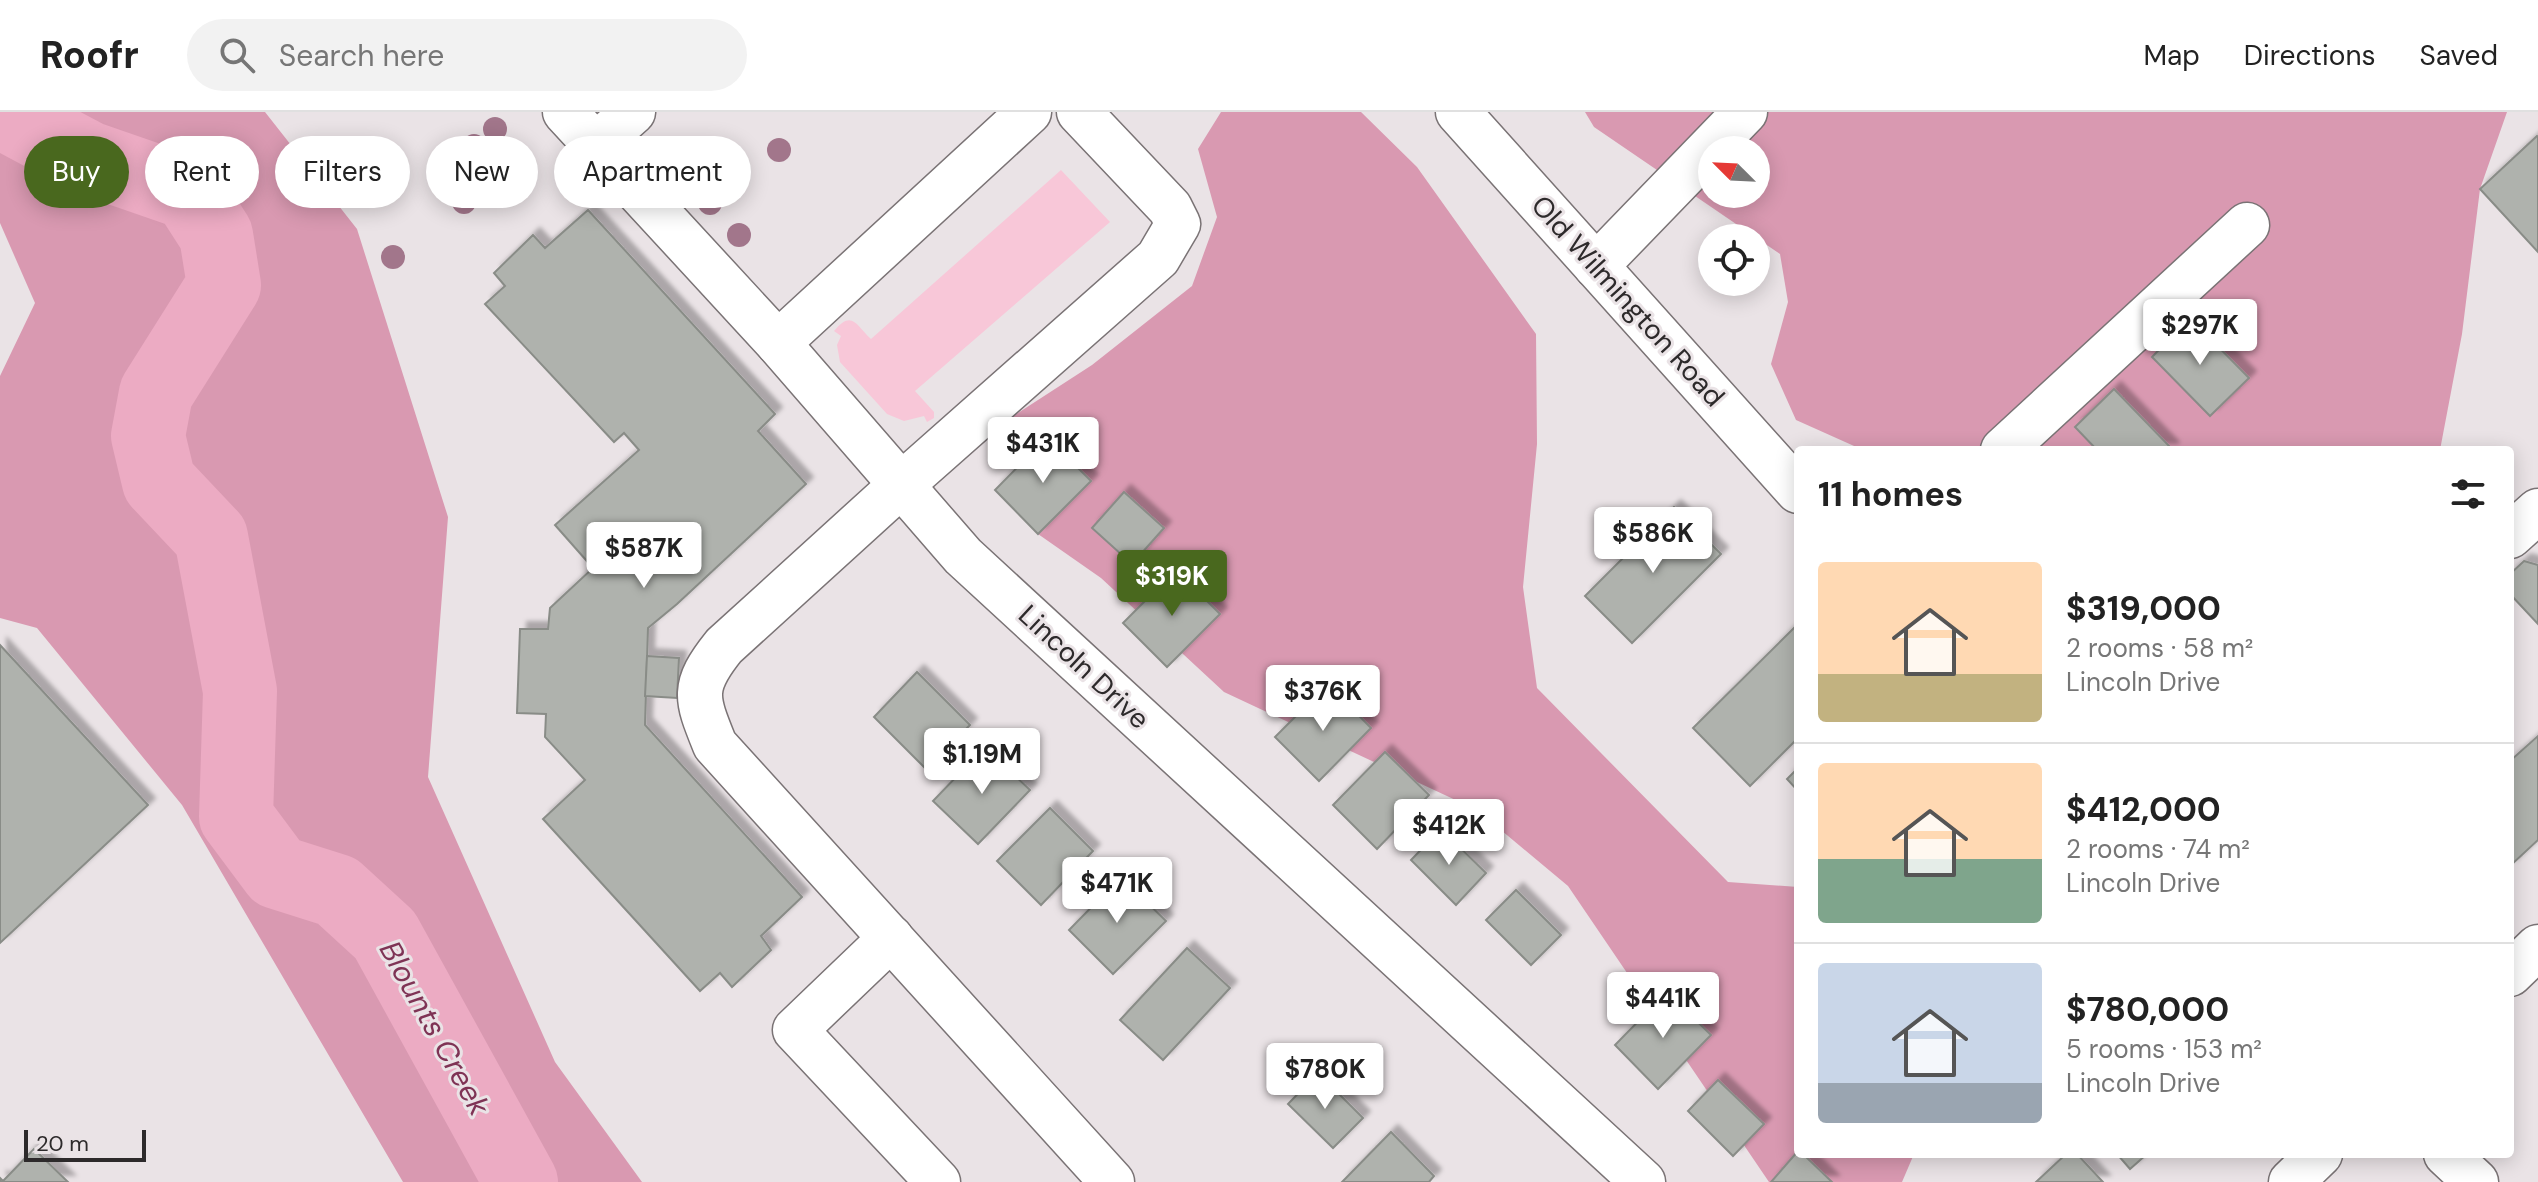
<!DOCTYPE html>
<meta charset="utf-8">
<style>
:root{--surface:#fff;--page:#f2f2f2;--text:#222;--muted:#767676;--line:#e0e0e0;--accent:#49681e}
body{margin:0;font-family:"DM Sans",sans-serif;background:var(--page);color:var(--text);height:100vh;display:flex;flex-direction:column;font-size:30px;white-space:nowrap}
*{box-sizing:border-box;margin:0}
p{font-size:26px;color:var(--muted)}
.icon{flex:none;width:44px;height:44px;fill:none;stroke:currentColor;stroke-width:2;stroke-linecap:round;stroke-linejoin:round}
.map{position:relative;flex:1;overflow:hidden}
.sheet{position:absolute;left:1794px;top:334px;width:720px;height:712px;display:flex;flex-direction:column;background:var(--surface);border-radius:8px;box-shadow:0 4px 20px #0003}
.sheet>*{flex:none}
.hud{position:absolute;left:24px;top:24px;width:760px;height:72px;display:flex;gap:16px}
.needle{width:52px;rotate:294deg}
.controls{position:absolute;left:1698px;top:24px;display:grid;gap:16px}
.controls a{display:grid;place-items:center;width:72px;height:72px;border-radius:50%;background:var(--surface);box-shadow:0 4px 20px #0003;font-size:40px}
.scale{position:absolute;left:24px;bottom:20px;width:122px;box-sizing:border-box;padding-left:8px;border:4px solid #2d2a2b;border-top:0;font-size:22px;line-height:28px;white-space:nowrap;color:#2d2a2b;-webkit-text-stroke:6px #eae3e6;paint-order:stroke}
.price{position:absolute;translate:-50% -68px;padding:0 18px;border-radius:8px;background:#fff;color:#222;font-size:26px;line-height:52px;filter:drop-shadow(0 2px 4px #0008)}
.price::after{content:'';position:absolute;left:50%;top:48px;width:24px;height:18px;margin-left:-12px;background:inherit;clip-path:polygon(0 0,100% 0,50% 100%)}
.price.selected{background:var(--accent);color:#fff}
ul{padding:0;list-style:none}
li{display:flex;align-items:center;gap:24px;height:200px;padding:0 24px}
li+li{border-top:2px solid var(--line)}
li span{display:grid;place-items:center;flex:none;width:224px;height:160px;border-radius:8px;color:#555}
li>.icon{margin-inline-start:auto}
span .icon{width:96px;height:96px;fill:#fffc;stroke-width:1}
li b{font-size:34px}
h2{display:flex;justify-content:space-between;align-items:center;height:96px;padding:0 24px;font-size:34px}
.tag{padding:0 28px;border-radius:36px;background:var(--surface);box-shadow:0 4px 20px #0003;font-size:28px;line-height:72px}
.tag.selected{background:var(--accent);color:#fff}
header{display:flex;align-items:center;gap:48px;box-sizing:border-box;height:112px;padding:0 40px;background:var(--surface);border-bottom:2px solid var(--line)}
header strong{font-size:38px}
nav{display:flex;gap:44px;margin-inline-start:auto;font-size:28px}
.search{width:560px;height:72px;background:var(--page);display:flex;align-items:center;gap:20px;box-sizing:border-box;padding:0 28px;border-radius:44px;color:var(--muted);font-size:30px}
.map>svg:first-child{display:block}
.green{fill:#f8c7d8}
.forest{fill:#d999b1;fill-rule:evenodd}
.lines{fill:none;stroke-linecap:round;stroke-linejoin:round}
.river{stroke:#ecabc3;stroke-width:74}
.building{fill:#afb2ad;stroke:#898c87;stroke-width:2;filter:url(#shadow)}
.minor-casing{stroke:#7a7375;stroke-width:47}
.major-casing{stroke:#7a7375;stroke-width:47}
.minor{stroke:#fff;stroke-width:44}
.major{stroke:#fff;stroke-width:44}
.tree{fill:#a2768b}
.labels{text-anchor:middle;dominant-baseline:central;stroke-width:6;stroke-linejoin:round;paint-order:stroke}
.street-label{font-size:28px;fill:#2d2a2b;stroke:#eae3e6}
.water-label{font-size:30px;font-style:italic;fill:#7f3355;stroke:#eae3e6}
</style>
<header>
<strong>Roofr</strong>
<div class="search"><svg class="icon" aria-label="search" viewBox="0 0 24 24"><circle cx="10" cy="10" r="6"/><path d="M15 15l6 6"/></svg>Search here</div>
<nav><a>Map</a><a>Directions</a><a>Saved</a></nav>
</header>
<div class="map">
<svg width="2538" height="1070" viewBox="0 0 2538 1070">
<defs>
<filter id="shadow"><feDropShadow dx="7" dy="-7" stdDeviation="2" flood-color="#0004"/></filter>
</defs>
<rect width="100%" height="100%" fill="#eae3e6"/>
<path class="green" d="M 1061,58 L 1110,110 L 915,279 L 934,300 L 934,306 L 927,310 L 924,304 L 904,309 L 887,302 L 840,250 L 837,233 L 841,224 L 834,219 C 852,197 856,213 871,227 Z"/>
<g class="forest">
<path d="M 0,0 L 265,0 L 357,117 L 448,405 L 428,665 L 555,950 L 642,1070 L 403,1070 L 182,693 L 37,516 L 0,506 L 0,264 L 35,191 L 0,111 Z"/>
<path d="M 1221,0 L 1361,0 L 1417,55 L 1536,222 L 1537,332 L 1523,475 L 1537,576 L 1728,770 L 1798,775 L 1798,1042 L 1914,1042 L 1902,1070 L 1769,1070 L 1568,774 L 1477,698 L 1224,580 L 1101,466 L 1038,422 L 1001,312 L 1092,253 L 1192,174 L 1217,105 L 1198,37 Z"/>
<path d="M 1585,0 L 2507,0 L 2480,77 L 2462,222 L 2440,338 L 1863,338 L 1796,308 L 1771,252 L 1788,190 L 1780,142 L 1594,15 ZM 1712,38 L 1756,38 L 1756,82 L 1712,82 Z"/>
</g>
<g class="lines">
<path class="river" d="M 2,0 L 88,46 L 189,81 L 216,123 L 224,173 L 156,281 L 148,324 L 159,370 L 211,425 L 240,579 L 236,705 L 277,760 L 337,779 L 385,823 L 521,1070"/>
</g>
<g class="building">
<path d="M 2537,24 L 2538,25 L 2538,140 L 2480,77 Z"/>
<path d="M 588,98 L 775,302 L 758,319 L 806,372 L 677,492 L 648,516 L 645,613 L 802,785 L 761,824 L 771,838 L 732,875 L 720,861 L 700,879 L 543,707 L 585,668 L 545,625 L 546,602 L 517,601 L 520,517 L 548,517 L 550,496 L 593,456 L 555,413 L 639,338 L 624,321 L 614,330 L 485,192 L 505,174 L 494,161 L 533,123 L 545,136 Z"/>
<path d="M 2190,206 L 2249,266 L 2210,304 L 2152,245 Z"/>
<path d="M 2114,277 L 2172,337 L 2171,338 L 2097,338 L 2075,315 Z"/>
<path d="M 1047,325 L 1091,369 L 1038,422 L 995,378 Z"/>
<path d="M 1124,380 L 1164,416 L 1132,452 L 1092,416 Z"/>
<path d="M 1674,395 L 1721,442 L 1632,531 L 1585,484 Z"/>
<path d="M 2524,449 L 2538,453 L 2538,512 L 2510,482 L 2510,462 Z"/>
<path d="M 1176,458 L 1220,502 L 1167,555 L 1123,511 Z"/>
<path d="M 1798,512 L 1798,626 L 1750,674 L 1693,616 Z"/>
<path d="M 0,533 L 148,693 L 0,831 Z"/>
<path d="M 647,544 L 679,546 L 677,586 L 645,584 Z"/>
<path d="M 917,560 L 970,613 L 926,657 L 874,605 Z"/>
<path d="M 1328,572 L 1371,616 L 1319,669 L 1275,625 Z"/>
<path d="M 2538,624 L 2538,728 L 2510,754 L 2510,649 Z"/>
<path d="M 985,635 L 1030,678 L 978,732 L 933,689 Z"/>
<path d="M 1385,640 L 1429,683 L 1377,737 L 1333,693 Z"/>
<path d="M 1798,656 L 1798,679 L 1787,667 Z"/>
<path d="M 1050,696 L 1093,739 L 1041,793 L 997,749 Z"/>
<path d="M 1441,717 L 1486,761 L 1456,793 L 1411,748 Z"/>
<path d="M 1121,765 L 1166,809 L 1113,862 L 1069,818 Z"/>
<path d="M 1516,778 L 1561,823 L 1531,853 L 1486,808 Z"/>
<path d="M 1187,836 L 1230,876 L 1163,948 L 1120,908 Z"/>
<path d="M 1667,880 L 1711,923 L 1658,977 L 1615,933 Z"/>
<path d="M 1318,961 L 1363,1006 L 1333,1036 L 1288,992 Z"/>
<path d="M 1718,968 L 1764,1012 L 1733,1044 L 1688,999 Z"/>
<path d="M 1391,1020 L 1434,1064 L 1429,1070 L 1342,1070 Z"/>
<path d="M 34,1037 L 68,1070 L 0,1070 L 0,1066 L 3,1069 Z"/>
<path d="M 1798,1039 L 1798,1042 L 1803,1042 L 1832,1070 L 1771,1070 Z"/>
<path d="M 2066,1042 L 2077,1042 L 2103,1070 L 2036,1070 Z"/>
<path d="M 2117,1042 L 2147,1042 L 2130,1057 Z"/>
</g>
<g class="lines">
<defs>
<g id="minor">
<path d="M 565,0 L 778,231 L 963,444 L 1643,1070"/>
<path d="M 1079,0 L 1170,96 L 1178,112 L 1158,146 L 900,374 L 724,534 C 691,575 696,586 715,633 L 1112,1070"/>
<path d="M 596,33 L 633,0"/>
<path d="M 1596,154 L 1745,0"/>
<path d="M 778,231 L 1029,0"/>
<path d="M 2003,338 L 2247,113"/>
<path d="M 2510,424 L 2538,399"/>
<path d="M 891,826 L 795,918 L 938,1070"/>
<path d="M 2510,862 L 2538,835"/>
<path d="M 2291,1070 L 2320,1042"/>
</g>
<g id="major">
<path d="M 1458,0 L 1798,379"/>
<path d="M 2446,1042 L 2476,1070"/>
</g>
</defs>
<use href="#minor" class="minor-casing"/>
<use href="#major" class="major-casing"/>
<use href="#minor" class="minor"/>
<use href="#major" class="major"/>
</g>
<g class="tree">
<circle cx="495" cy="17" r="12"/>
<circle cx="474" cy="34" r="12"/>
<circle cx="779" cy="38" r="12"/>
<circle cx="670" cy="49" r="12"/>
<circle cx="458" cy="53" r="12"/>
<circle cx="464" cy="90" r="12"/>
<circle cx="710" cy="91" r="12"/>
<circle cx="739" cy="123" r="12"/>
<circle cx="393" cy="145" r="12"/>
</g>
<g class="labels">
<g class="street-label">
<text transform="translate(1628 189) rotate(48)">Old Wilmington Road</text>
<text transform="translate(1084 555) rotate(43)">Lincoln Drive</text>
</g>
<g class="water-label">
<text transform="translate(435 916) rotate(61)">Blounts Creek</text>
</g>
</g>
</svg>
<div class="controls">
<a><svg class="needle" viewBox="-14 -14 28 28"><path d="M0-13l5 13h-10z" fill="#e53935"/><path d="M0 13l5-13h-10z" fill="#767676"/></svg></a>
<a><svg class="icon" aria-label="locate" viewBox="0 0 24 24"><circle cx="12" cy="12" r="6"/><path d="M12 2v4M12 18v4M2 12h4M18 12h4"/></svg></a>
</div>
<div class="scale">20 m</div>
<b class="price" style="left:2200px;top:255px">$297K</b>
<b class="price" style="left:1043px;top:373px">$431K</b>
<b class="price" style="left:1653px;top:463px">$586K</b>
<b class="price" style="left:644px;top:478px">$587K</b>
<b class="price selected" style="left:1172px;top:506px">$319K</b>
<b class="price" style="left:1323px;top:621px">$376K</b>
<b class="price" style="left:982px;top:684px">$1.19M</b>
<b class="price" style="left:1449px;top:755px">$412K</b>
<b class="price" style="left:1117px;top:813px">$471K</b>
<b class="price" style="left:1663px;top:928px">$441K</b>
<b class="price" style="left:1325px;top:999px">$780K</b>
<div class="hud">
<a class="tag selected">Buy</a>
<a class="tag">Rent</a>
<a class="tag">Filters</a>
<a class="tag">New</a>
<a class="tag">Apartment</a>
</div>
<section class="sheet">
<h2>11 homes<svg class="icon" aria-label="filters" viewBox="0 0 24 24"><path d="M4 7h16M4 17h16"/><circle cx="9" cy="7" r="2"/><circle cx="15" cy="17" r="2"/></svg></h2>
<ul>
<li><span style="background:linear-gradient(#ffd9b3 70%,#c2b280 0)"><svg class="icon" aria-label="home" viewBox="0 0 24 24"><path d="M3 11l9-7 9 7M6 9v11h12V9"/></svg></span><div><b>$319,000</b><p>2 rooms · 58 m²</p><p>Lincoln Drive</p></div></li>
<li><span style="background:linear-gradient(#ffd9b3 60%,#7fa58c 0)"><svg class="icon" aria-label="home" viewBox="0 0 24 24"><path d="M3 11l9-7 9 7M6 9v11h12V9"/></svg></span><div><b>$412,000</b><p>2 rooms · 74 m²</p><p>Lincoln Drive</p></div></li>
<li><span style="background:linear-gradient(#c9d6e8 75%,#9aa5b1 0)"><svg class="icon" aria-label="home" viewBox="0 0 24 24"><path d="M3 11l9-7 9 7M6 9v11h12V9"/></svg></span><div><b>$780,000</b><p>5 rooms · 153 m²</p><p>Lincoln Drive</p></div></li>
</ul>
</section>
</div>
